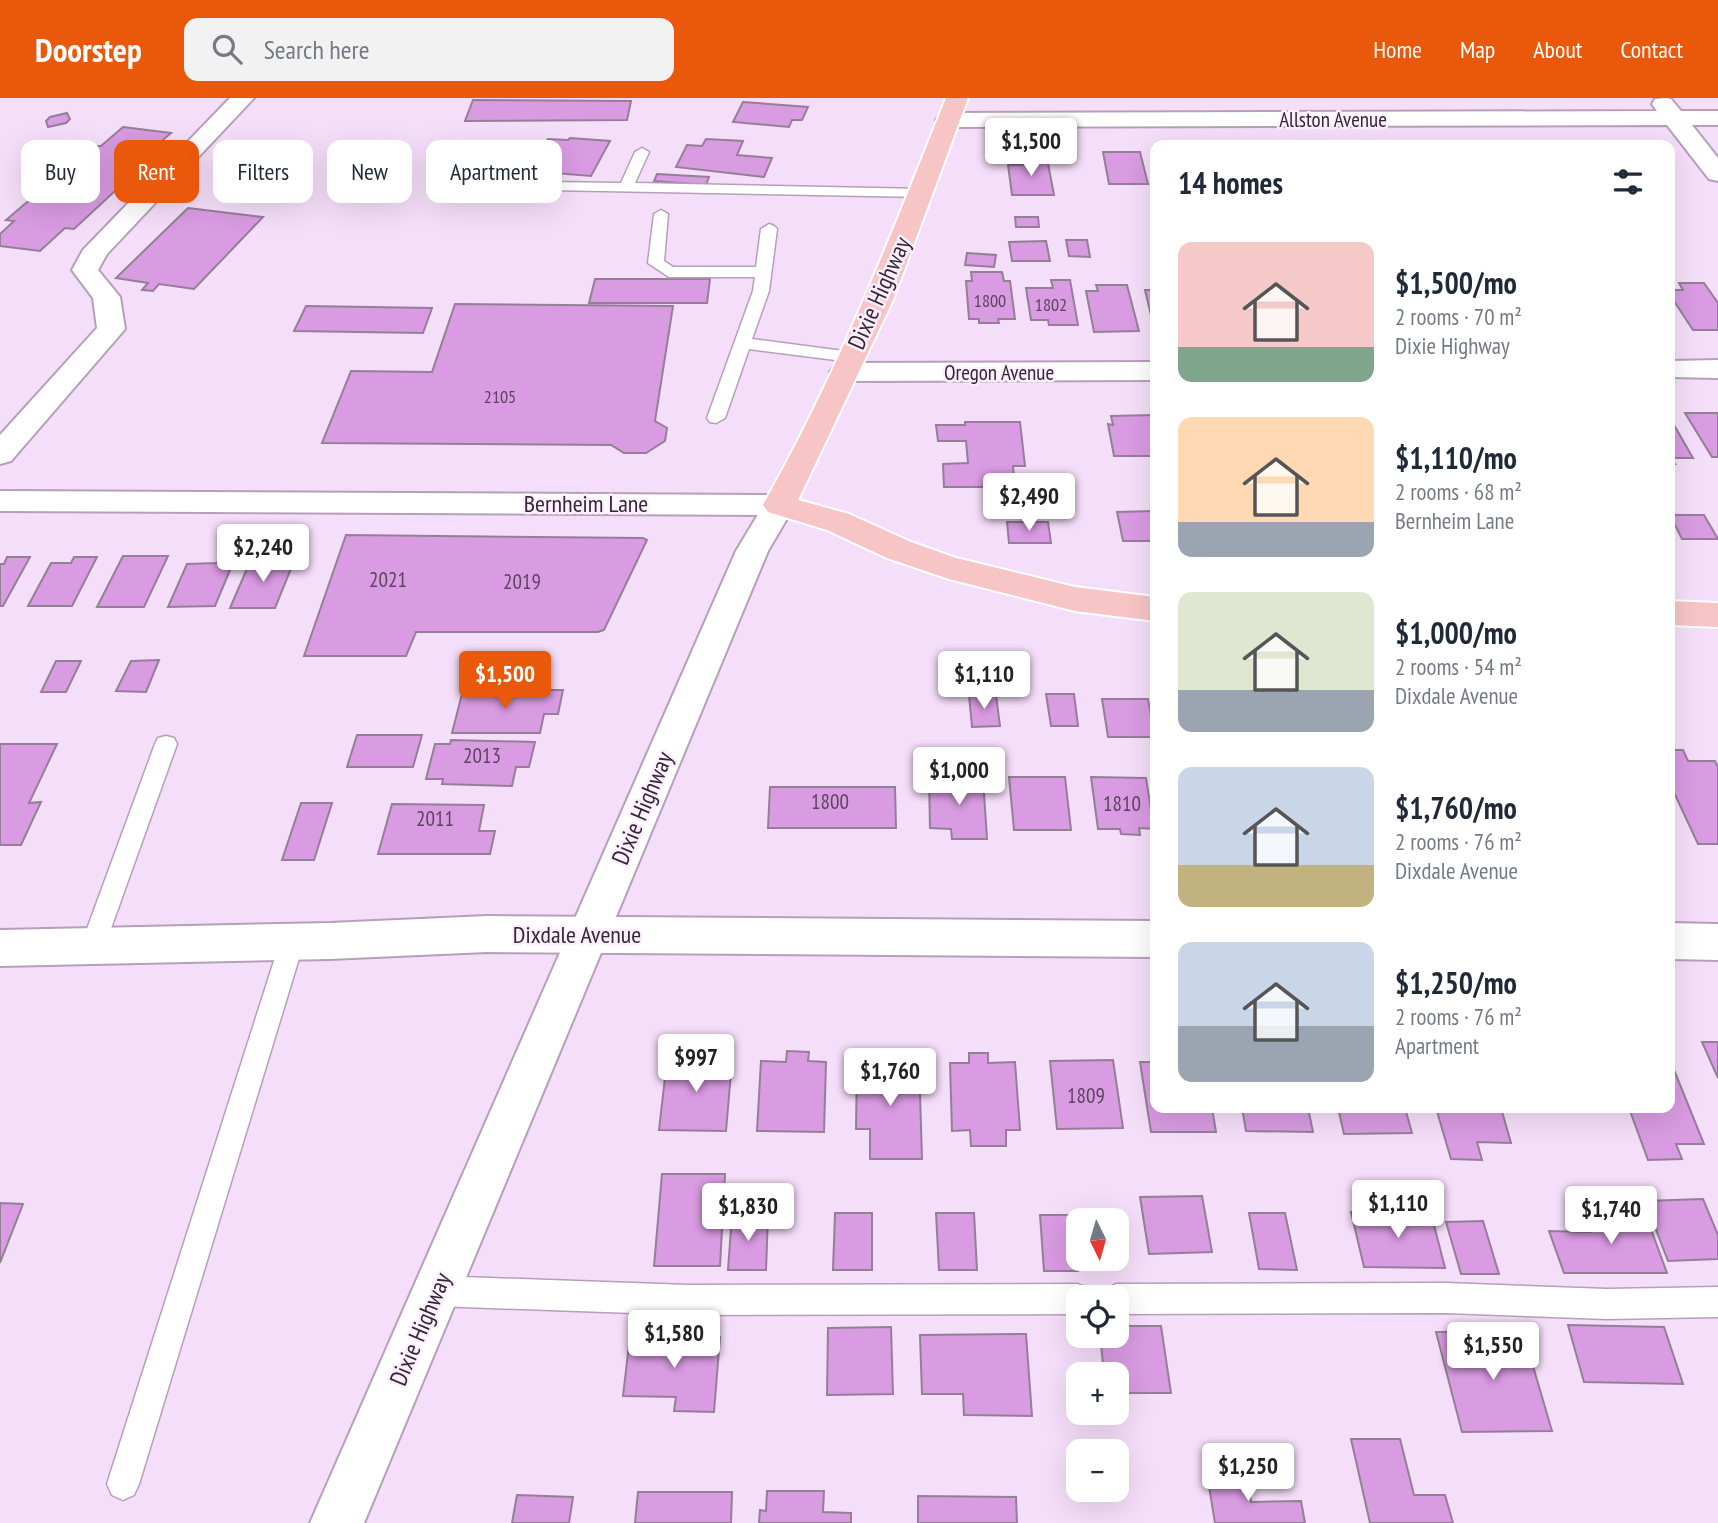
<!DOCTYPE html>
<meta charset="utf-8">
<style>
:root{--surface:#fff;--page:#f2f2f3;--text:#1f2937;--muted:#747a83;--accent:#ea580c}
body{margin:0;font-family:"PT Sans Narrow",sans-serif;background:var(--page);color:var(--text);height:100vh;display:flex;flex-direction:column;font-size:26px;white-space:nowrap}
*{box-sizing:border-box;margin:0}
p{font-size:23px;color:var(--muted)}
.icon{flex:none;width:38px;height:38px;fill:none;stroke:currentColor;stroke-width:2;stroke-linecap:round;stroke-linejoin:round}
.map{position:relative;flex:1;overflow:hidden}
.panel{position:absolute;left:1150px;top:42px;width:525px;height:973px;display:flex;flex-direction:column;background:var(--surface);border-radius:14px;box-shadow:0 7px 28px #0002}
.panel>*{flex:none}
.banner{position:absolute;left:21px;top:42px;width:665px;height:63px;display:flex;gap:14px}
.needle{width:46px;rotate:175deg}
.tools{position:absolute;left:1066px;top:1110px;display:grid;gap:14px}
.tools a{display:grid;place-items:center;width:63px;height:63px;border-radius:14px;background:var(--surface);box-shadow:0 7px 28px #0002;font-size:35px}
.price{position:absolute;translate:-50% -60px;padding:0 16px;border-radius:7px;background:#fff;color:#222;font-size:23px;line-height:46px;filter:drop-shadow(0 2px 4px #0008)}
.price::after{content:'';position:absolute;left:50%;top:42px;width:21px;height:16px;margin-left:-10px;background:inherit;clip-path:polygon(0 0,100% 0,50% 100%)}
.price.on{background:var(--accent);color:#fff}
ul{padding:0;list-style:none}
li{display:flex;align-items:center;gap:21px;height:175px;padding:0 28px}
li span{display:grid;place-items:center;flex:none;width:196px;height:140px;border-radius:14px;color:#555}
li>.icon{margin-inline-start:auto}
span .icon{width:84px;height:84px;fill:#fffc;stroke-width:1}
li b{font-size:30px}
h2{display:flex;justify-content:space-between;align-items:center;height:84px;padding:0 28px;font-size:30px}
.chip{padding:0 24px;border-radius:14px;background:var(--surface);box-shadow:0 7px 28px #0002;font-size:24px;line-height:63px}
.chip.on{background:var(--accent);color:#fff}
header{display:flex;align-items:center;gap:42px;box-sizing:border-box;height:98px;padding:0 35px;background:var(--accent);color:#fff}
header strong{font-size:33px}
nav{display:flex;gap:38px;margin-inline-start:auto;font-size:24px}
.search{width:490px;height:63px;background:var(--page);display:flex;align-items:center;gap:18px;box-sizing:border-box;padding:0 24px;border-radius:14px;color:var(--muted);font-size:26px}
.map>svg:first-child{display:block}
.building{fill:#d99be2;stroke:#947f97;stroke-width:2}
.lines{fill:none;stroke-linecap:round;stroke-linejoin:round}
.service-casing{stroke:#b69fb9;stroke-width:3}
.minor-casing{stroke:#b69fb9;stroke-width:4}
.tertiary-casing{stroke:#b69fb9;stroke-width:4}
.primary-casing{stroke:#fff;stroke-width:4}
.service{fill:#fff;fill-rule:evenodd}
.minor{fill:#fff;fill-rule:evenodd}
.tertiary{fill:#fff;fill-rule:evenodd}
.primary{fill:#f7c5c6;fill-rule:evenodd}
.labels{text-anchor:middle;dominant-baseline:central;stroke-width:5;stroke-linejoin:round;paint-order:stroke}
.far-number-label{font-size:18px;fill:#5b455e}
.far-street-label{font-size:21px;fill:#312832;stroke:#fdefff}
.number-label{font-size:21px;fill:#5b455e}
.street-label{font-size:24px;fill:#312832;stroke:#fdefff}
</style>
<header>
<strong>Doorstep</strong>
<div class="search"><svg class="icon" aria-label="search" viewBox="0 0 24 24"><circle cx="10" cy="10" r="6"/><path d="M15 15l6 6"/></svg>Search here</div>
<nav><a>Home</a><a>Map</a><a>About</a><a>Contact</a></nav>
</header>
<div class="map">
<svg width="1718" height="1425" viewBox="0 0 1718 1425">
<rect width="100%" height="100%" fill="#f5def9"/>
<g class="building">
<path d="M 473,2 L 631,3 L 627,22 L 465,23 Z"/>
<path d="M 743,4 L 808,9 L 802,22 L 792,22 L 789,29 L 733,24 Z"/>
<path d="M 67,15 L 70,21 L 66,25 L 48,29 L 46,23 L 50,19 Z"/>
<path d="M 123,29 L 171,35 L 149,54 L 156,55 L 74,131 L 65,130 L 40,153 L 0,148 L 0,136 L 14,123 L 6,122 L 93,48 L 101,48 Z"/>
<path d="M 570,40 L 610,43 L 591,78 L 528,73 L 548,41 L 568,42 Z"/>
<path d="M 706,41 L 743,43 L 737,57 L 772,60 L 764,79 L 676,69 L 687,47 L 702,48 Z"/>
<path d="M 1103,54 L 1140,54 L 1148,86 L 1109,86 Z"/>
<path d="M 1023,60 L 1047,60 L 1054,97 L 1012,97 L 1008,67 L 1024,67 Z"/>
<path d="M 657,76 L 709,79 L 706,87 L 654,83 Z"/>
<path d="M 188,110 L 263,119 L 194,191 L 159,186 L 153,193 L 142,192 L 148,185 L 116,180 Z"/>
<path d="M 1015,119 L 1038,119 L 1039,129 L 1016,129 Z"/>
<path d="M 1066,142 L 1087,142 L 1090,159 L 1069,158 Z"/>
<path d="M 1046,143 L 1050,163 L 1012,163 L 1009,144 Z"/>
<path d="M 967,155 L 996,157 L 994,169 L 965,167 Z"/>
<path d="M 971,174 L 1002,174 L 1004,183 L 1010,183 L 1015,221 L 998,221 L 999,225 L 979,225 L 979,221 L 969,221 L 966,183 L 972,183 Z"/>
<path d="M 595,181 L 710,181 L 707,205 L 589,205 Z"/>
<path d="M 1051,182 L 1070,182 L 1078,227 L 1049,227 L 1048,222 L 1031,222 L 1026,190 L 1053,190 Z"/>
<path d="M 1679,185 L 1704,185 L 1718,205 L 1718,232 L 1693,232 L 1670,197 L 1670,192 L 1683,192 Z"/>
<path d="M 1096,187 L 1127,187 L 1139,233 L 1094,234 L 1086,193 L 1098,193 Z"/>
<path d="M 1145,192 L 1155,192 L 1155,234 Z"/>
<path d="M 455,206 L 673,208 L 655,323 L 667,330 L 665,343 L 646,355 L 624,355 L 611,347 L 322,345 L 351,273 L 432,274 Z"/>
<path d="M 306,208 L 432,210 L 423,235 L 294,233 Z"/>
<path d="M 1685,315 L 1718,315 L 1718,359 L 1712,359 Z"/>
<path d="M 1155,317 L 1155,358 L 1114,358 L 1108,326 L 1113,327 L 1111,318 Z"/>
<path d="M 1670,320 L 1693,360 L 1671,360 L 1675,366 L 1670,366 Z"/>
<path d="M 965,324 L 1020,324 L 1025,368 L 1013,368 L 1015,389 L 944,389 L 943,366 L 968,365 L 966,343 L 938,343 L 936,327 L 965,327 Z"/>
<path d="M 1154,413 L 1155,443 L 1123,443 L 1117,414 Z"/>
<path d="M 1670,417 L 1704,417 L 1718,441 L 1682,441 Z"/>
<path d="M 1007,424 L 1048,424 L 1051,445 L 1009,445 Z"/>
<path d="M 346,437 L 643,440 L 647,442 L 604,532 L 598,534 L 416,534 L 406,558 L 304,558 Z"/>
<path d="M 123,458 L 168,458 L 144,509 L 97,509 Z"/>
<path d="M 7,459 L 30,459 L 3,508 L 0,508 L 0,466 L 4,466 Z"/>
<path d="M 74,459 L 97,459 L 72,508 L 28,508 L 51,465 L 71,465 Z"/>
<path d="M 219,460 L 235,460 L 215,508 L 168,509 L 187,466 L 217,465 Z"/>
<path d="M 270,460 L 295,461 L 275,510 L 230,510 L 249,466 L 268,466 Z"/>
<path d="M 159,562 L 146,594 L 116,593 L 131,563 Z"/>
<path d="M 56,563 L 81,563 L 66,594 L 41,594 Z"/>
<path d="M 463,592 L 563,592 L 558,616 L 544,616 L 540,635 L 452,635 Z"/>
<path d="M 1046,596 L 1074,596 L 1078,628 L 1051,628 Z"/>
<path d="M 969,597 L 996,597 L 1000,628 L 972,629 Z"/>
<path d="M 1102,601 L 1148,601 L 1155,639 L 1108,639 Z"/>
<path d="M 357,637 L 422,637 L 413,669 L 347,669 Z"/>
<path d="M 451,642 L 535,644 L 529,669 L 516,669 L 512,688 L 442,686 L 443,681 L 426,681 L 435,646 L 450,646 Z"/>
<path d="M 0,646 L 57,646 L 29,705 L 41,704 L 21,747 L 0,747 Z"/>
<path d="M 1670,652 L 1683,652 L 1688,663 L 1715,663 L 1718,669 L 1718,746 L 1698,746 L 1670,686 Z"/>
<path d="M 1009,679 L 1065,679 L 1071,732 L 1014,732 Z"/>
<path d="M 1091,679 L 1146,680 L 1154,731 L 1139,730 L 1140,737 L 1121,736 L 1120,731 L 1098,731 Z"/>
<path d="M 929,680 L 983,680 L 987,741 L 952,741 L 951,731 L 930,730 Z"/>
<path d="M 770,689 L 895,689 L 896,730 L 768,730 Z"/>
<path d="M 301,705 L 332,705 L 314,762 L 282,762 Z"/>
<path d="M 392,706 L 484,707 L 479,733 L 495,733 L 490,756 L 378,756 Z"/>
<path d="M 1702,944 L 1718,944 L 1718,980 Z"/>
<path d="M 787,953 L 809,954 L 808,963 L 826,964 L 824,1034 L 757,1033 L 761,963 L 786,964 Z"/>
<path d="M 692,955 L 713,955 L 713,963 L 732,963 L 726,1033 L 659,1032 L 667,962 L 692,962 Z"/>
<path d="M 969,955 L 988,955 L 988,965 L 1015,964 L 1020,1032 L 1006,1032 L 1006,1048 L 971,1048 L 970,1032 L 952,1033 L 950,965 L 969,965 Z"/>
<path d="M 919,962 L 922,1061 L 870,1061 L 870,1031 L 856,1031 L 857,963 Z"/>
<path d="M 1113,962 L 1123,1030 L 1057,1031 L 1050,963 Z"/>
<path d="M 1670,962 L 1704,1046 L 1676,1046 L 1682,1061 L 1648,1062 L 1629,1010 L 1670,1010 Z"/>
<path d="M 1140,964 L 1155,964 L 1155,1010 L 1212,1010 L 1216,1034 L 1151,1034 Z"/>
<path d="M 1242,1010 L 1308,1010 L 1313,1034 L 1246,1033 Z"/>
<path d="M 1338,1010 L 1405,1010 L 1412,1035 L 1344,1036 Z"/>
<path d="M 1436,1010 L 1501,1010 L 1511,1045 L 1477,1044 L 1482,1062 L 1451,1061 Z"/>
<path d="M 662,1076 L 725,1076 L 720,1168 L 654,1168 Z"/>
<path d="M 1202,1098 L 1212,1154 L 1149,1156 L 1140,1099 Z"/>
<path d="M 1703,1101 L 1718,1137 L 1718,1161 L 1668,1163 L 1645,1103 Z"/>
<path d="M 0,1105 L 23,1106 L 0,1165 Z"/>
<path d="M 1644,1112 L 1667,1175 L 1564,1175 L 1549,1133 L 1590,1134 L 1587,1126 L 1607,1126 L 1603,1113 Z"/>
<path d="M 1351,1114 L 1431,1115 L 1445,1170 L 1364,1169 Z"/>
<path d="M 835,1115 L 872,1115 L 872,1172 L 833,1172 Z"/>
<path d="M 936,1115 L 974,1115 L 977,1172 L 939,1172 Z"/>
<path d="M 1249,1115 L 1285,1115 L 1297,1172 L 1259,1171 Z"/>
<path d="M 732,1117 L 768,1118 L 766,1172 L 728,1172 Z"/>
<path d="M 1040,1117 L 1072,1117 L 1078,1173 L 1044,1173 Z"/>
<path d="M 1483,1123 L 1499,1176 L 1461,1176 L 1446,1124 Z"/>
<path d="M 1568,1227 L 1664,1229 L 1683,1286 L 1584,1284 Z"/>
<path d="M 1116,1228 L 1161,1228 L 1171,1295 L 1116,1295 L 1116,1276 L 1104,1276 L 1100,1237 L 1116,1237 Z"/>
<path d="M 891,1229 L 893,1296 L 827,1297 L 828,1230 Z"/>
<path d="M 1436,1234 L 1523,1234 L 1552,1333 L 1462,1334 Z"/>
<path d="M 1026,1236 L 1032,1318 L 964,1317 L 963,1296 L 922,1296 L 920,1237 Z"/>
<path d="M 630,1238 L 720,1239 L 714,1314 L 674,1313 L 676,1299 L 623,1298 Z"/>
<path d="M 1351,1341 L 1400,1341 L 1414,1397 L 1445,1397 L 1453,1425 L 1370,1425 Z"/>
<path d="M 1247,1375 L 1251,1404 L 1301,1403 L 1305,1425 L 1215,1425 L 1207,1376 Z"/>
<path d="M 767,1393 L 824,1393 L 823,1414 L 851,1415 L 851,1425 L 759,1425 L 760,1412 L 766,1413 Z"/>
<path d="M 638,1394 L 732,1394 L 731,1425 L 635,1425 Z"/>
<path d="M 517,1397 L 573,1399 L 569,1425 L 512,1425 Z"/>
<path d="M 918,1398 L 1016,1399 L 1017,1425 L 918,1425 Z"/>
</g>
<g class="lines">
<defs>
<g id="service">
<path d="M 642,50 L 649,54 L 635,85 L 923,91 L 930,95 L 923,99 L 549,92 L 542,88 L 549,84 L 621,85 L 635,54 Z"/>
<path d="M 661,112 L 668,116 L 664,163 L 673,169 L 756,169 L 761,131 L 769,126 L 774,128 L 777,131 L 769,193 L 752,241 L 851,254 L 857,255 L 859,259 L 857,263 L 851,264 L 749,251 L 725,320 L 716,325 L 710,324 L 707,320 L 753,193 L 755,179 L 669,179 L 648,165 L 654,116 Z"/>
<path d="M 166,638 L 174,640 L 177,646 L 104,850 L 101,857 L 92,861 L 83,857 L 80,850 L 155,646 L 158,640 Z"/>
<path d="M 292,833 L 301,837 L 304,844 L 139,1386 L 134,1397 L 123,1402 L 112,1397 L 107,1386 L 280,844 L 283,837 Z"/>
<path d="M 436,1178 L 688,1187 L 1078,1186 L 1088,1191 L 1092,1199 L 1078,1199 L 1078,1216 L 688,1217 L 436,1208 L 426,1203 L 421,1193 L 426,1183 Z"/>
<path d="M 1446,1185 L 1607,1191 L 1718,1189 L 1718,1219 L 1607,1221 L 1446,1215 L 1116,1216 L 1116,1199 L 1102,1199 L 1106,1191 L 1116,1186 Z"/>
</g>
<g id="minor">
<path d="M 230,0 L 254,0 L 107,156 L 98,172 L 120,199 L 125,231 L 11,363 L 0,366 L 0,337 L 97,230 L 93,200 L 72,172 L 83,152 Z"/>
<path d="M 1666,0 L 1671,1 L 1681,13 L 1718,13 L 1718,27 L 1692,27 L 1718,60 L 1718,83 L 1709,81 L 1667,27 L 948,29 L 940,27 L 936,22 L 940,17 L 948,15 L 1657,13 L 1652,6 L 1655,1 Z"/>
<path d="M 1718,262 L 1718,280 L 1670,279 L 1670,263 Z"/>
<path d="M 1155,264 L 1155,282 L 844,283 L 834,280 L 830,274 L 834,268 L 844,265 Z"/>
<path d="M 0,393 L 779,397 L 790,400 L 795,407 L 790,414 L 779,417 L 0,413 Z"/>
<path d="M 487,818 L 1155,823 L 1155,859 L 487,854 L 330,861 L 0,868 L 0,832 L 330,825 Z"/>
<path d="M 1670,825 L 1718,826 L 1718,862 L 1670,861 Z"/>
</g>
<path id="tertiary" d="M 779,397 L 790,400 L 795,407 L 768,453 L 364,1425 L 310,1425 L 736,453 L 768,400 Z"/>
<g id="primary">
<path d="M 946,0 L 968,0 L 893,202 L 798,402 L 849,416 L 911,444 L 956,460 L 1075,489 L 1155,499 L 1155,523 L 1075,513 L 949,481 L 887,460 L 827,432 L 768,414 L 763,407 C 837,277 891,138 946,0 Z"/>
<path d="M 1670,503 L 1718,505 L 1718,529 L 1670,527 Z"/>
</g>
</defs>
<use href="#service" class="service-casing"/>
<use href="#minor" class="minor-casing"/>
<use href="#tertiary" class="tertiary-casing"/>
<use href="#primary" class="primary-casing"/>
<use href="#service" class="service"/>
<use href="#minor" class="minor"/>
<use href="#tertiary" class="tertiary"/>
<use href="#primary" class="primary"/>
</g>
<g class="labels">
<g class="far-number-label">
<text x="990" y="202">1800</text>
<text x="1051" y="206">1802</text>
<text x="500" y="298">2105</text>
</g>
<g class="far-street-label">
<text x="1333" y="21">Allston Avenue</text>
<text x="999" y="274">Oregon Avenue</text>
</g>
<g class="number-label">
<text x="388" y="481">2021</text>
<text x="522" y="483">2019</text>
<text x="482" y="657">2013</text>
<text x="830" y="703">1800</text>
<text x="1122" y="705">1810</text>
<text x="435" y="720">2011</text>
<text x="1086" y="997">1809</text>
</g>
<g class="street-label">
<text transform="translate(879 195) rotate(-66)">Dixie Highway</text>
<text x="586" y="405">Bernheim Lane</text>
<text transform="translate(642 710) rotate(-67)">Dixie Highway</text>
<text x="577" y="836">Dixdale Avenue</text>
<text transform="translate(420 1231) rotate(-67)">Dixie Highway</text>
</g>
</g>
</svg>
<div class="tools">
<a><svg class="needle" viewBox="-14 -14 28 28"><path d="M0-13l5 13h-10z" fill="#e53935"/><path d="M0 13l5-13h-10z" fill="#747a83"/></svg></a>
<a><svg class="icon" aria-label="locate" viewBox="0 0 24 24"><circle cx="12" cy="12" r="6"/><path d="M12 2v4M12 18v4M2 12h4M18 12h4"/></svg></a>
<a>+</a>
<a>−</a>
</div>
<b class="price" style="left:1031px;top:80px">$1,500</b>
<b class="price" style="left:1029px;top:435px">$2,490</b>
<b class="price" style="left:263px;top:486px">$2,240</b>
<b class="price on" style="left:505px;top:613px">$1,500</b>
<b class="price" style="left:984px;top:613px">$1,110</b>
<b class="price" style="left:959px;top:709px">$1,000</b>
<b class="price" style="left:696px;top:996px">$997</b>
<b class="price" style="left:890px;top:1010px">$1,760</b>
<b class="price" style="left:1398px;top:1142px">$1,110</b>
<b class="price" style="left:748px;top:1145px">$1,830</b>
<b class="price" style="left:1611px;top:1148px">$1,740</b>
<b class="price" style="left:674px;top:1272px">$1,580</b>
<b class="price" style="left:1493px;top:1284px">$1,550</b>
<b class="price" style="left:1248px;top:1405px">$1,250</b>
<div class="banner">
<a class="chip">Buy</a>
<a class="chip on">Rent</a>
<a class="chip">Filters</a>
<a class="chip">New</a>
<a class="chip">Apartment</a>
</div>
<section class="panel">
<h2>14 homes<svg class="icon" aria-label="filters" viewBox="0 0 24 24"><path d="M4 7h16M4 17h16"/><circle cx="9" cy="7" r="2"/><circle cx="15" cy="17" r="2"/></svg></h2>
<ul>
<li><span style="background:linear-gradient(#f6c9c9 75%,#7fa58c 0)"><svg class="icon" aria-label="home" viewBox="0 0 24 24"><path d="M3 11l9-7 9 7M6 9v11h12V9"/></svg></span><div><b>$1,500/mo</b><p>2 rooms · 70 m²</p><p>Dixie Highway</p></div></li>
<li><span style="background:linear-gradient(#ffd9b3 75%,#9aa5b1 0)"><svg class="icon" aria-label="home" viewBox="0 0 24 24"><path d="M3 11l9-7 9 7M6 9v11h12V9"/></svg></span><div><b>$1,110/mo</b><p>2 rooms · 68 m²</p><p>Bernheim Lane</p></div></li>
<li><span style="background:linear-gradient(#dfe7d0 70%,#9aa5b1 0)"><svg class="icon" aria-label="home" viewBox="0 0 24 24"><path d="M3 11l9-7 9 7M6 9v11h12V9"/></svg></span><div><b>$1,000/mo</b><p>2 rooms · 54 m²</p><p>Dixdale Avenue</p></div></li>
<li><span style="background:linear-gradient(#c9d6e8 70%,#c2b280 0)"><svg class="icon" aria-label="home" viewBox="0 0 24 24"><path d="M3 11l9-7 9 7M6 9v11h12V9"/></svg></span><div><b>$1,760/mo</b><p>2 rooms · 76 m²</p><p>Dixdale Avenue</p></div></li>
<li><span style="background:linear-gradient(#c9d6e8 60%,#9aa5b1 0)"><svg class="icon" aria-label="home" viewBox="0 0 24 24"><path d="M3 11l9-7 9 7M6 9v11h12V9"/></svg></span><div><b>$1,250/mo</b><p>2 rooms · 76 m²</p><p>Apartment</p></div></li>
</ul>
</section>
</div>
